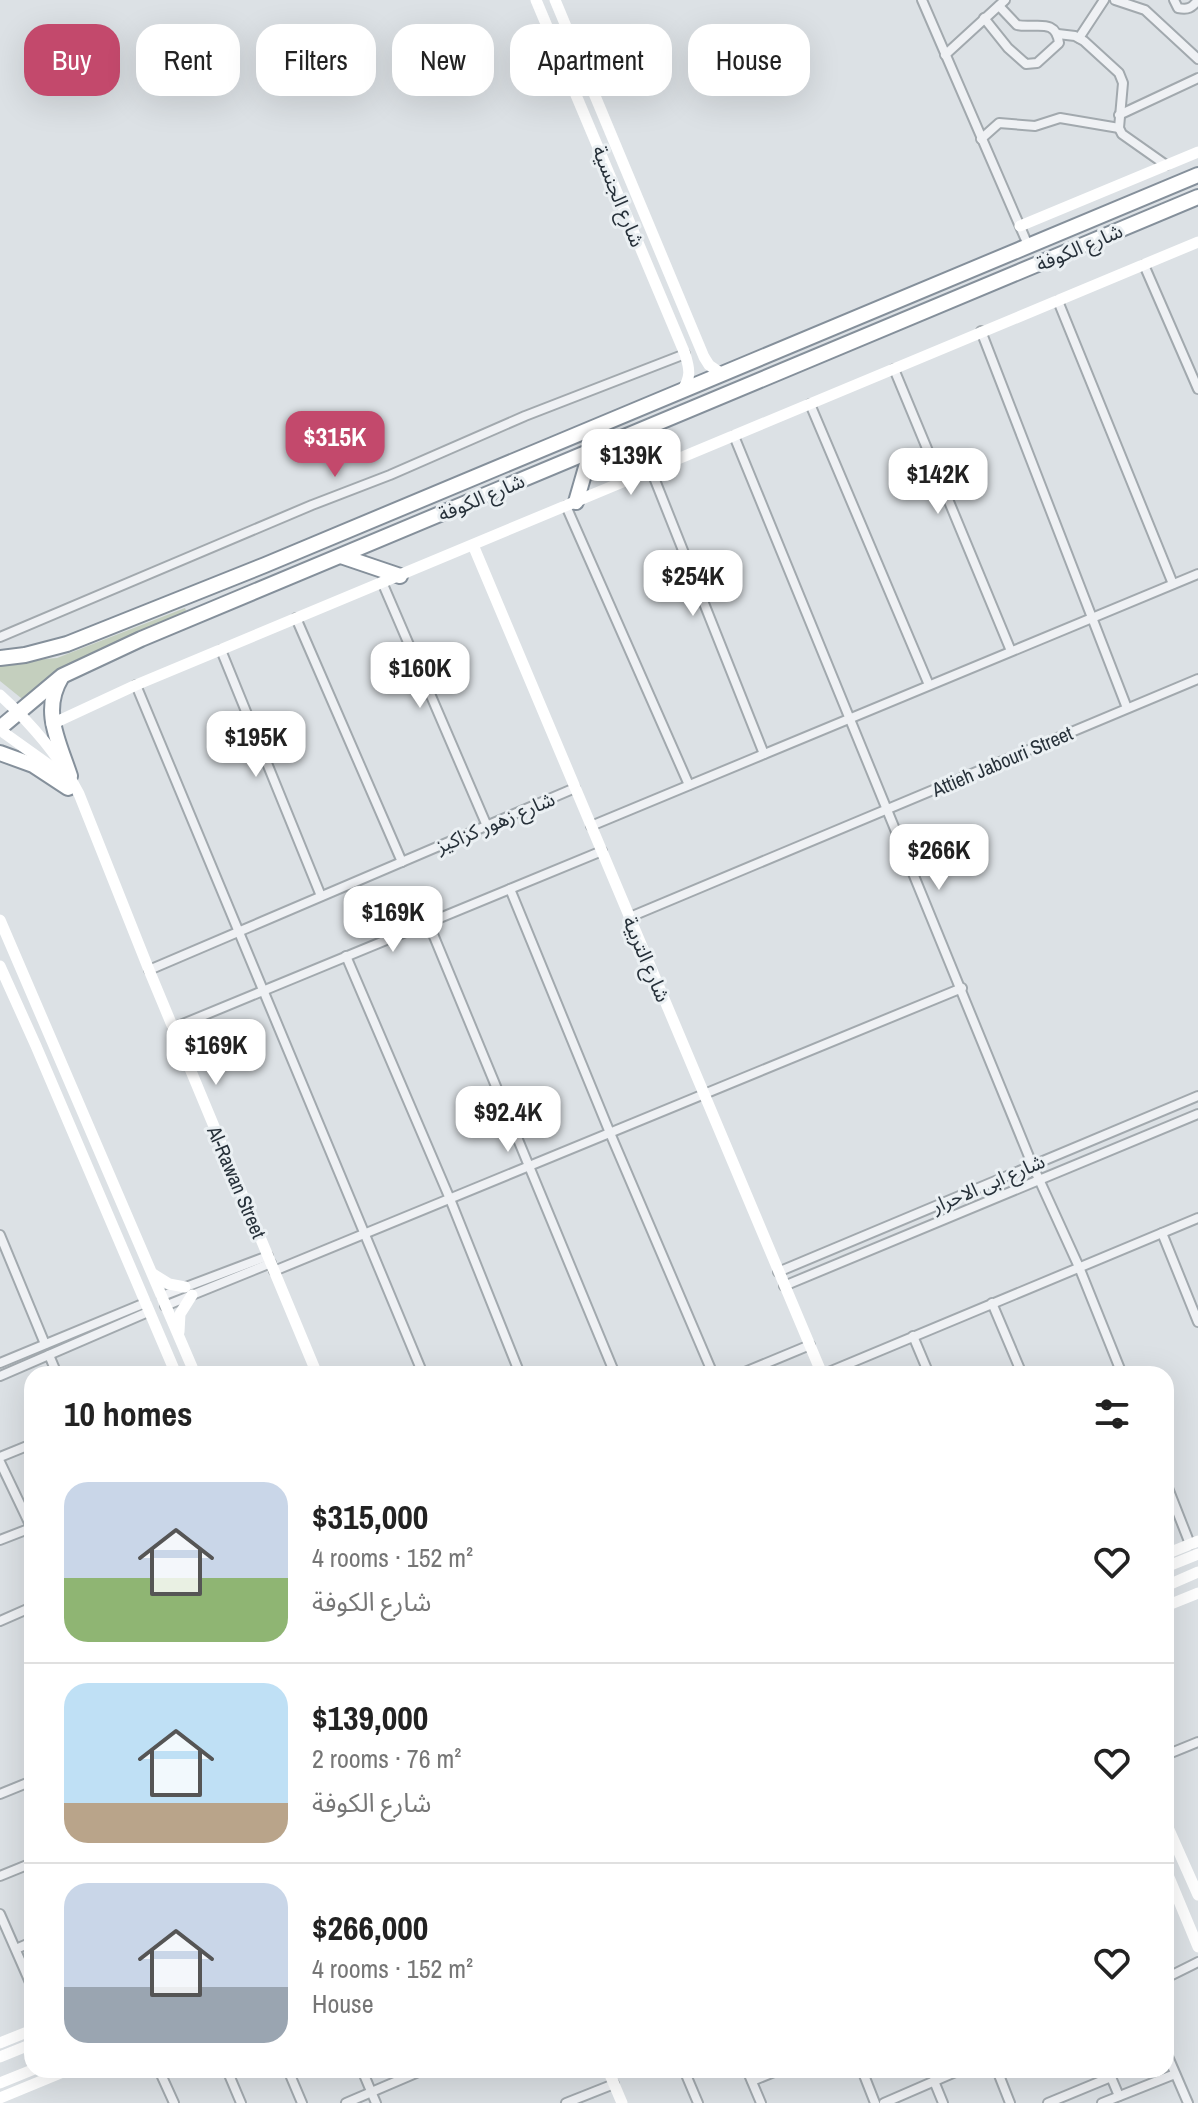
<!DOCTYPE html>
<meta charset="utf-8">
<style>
:root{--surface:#fff;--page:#f2f2f2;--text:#222;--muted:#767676;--line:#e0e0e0;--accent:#c3496c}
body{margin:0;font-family:"Archivo Narrow","Noto Sans Arabic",sans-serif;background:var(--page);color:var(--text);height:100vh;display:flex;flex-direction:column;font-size:30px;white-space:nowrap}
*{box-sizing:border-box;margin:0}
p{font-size:26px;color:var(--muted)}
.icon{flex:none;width:44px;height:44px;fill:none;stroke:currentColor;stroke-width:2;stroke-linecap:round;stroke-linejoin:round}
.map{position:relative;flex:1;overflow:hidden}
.side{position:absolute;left:24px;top:1366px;width:1150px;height:712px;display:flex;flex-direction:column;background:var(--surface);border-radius:24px;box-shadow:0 8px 32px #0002}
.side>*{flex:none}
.guide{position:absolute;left:24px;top:24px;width:1150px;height:72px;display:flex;gap:16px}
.price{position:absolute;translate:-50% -68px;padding:0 18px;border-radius:16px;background:#fff;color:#222;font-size:26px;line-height:52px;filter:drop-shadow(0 2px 4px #0008)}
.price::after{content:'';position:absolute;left:50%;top:48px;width:24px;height:18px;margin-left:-12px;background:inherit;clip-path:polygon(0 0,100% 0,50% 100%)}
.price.active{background:var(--accent);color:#fff}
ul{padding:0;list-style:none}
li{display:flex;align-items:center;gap:24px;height:200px;padding:0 40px}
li+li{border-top:2px solid var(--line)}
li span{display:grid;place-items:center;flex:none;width:224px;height:160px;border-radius:24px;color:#555}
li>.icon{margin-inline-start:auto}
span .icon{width:96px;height:96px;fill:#fffc;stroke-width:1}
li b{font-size:34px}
h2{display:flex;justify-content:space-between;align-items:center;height:96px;padding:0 40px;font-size:34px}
.tag{padding:0 28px;border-radius:24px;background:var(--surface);box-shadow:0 8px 32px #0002;font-size:28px;line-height:72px}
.tag.active{background:var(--accent);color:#fff}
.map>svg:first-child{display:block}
.green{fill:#c4cfbe}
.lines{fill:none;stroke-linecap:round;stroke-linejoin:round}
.street-casing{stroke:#a2a9ae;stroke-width:12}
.highway-casing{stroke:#85909b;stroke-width:18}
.street{stroke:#eff1f4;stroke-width:8}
.secondary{stroke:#fff;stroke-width:11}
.highway{stroke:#fff;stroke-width:14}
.labels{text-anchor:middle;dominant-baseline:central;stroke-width:6;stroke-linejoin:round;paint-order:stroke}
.street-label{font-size:20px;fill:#27313a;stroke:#ebf0f3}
</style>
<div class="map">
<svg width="1198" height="2103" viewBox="0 0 1198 2103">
<rect width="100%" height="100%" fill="#dce1e5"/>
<path class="green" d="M 185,608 L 188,616 L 26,702 L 0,681 L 0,663 L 57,658 Z"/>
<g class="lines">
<defs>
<g id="street">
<path d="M 922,0 L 1028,245"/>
<path d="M 1115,0 L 1145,10 L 1198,59"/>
<path d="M 1174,0 L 1178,8 C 1188,10 1192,8 1198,0"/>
<path d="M 984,18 L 1008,48 L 1026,64 L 1037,63 L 1059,43 C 1056,17 1035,29 1017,25 L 999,6"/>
<path d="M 1058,34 L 1075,36 L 1084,41 L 1119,73 L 1123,83 L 1119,128 L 1122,134 L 1166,165"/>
<path d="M 1079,38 L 1104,0"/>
<path d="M 945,55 L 1005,0"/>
<path d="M 1119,115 L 1198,78"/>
<path d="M 981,139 L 999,123 L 1035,126 L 1060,118 L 1119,128"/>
<path d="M 1144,265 L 1198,389"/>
<path d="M 1058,301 L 1173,584"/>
<path d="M 981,331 L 1127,708"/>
<path d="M 894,369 L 1011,651"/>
<path d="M 810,404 L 929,685"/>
<path d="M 734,436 L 1032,1164 L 1079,1267 L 1122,1374"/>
<path d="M 651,470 L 764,754"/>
<path d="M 566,506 L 689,785"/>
<path d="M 382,582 L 487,826"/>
<path d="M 296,618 L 402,862"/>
<path d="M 0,637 L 312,505 L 390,475 L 525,416 L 685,354"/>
<path d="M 221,650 L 321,896"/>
<path d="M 136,685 L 423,1374"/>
<path d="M 591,826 L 1198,574"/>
<path d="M 510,889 L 610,1133 L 713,1374"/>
<path d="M 630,917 L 1198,679"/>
<path d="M 428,922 L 615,1374"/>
<path d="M 346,956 L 450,1199 L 520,1374"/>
<path d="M 149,970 L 575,788"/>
<path d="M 173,1028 L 602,851"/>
<path d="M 1162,1233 L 1198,1322"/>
<path d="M 0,1235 L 45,1344"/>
<path d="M 274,1271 L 962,988"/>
<path d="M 778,1272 L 1198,1096"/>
<path d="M 784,1286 L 1198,1114"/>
<path d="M 162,1296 L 268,1256"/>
<path d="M 992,1303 L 1022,1374"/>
<path d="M 165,1306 L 271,1263"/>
<path d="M 913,1336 L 929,1374"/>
<path d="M 49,1355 L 57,1374"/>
<path d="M 0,1363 L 145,1303"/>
<path d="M 740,1374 L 810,1345"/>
<path d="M 824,1374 L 1198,1218"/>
<path d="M 0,1376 L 148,1312"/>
<path d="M 0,1457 L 32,1444"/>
<path d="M 0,1462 L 32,1529"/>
<path d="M 1166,1483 L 1190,1544"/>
<path d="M 0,1540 L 31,1528"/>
<path d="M 0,1621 L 32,1607"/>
<path d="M 1166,1755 L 1198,1742"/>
<path d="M 0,1794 L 32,1781"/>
<path d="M 0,1876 L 32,1863"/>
<path d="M 0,1914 L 32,1987"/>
<path d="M 16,1949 L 32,1942"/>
<path d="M 1166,1978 L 1198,1962"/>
<path d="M 1166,2052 L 1188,2103"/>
<path d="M 159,2070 L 174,2103"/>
<path d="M 227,2070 L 241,2103"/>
<path d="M 288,2070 L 302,2103"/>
<path d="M 362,2070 L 376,2103"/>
<path d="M 684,2070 L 698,2103"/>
<path d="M 747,2070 L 761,2103"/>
<path d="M 862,2070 L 875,2103"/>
<path d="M 997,2070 L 1010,2103"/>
<path d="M 1108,2070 L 1119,2096"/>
<path d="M 752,2081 L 779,2070"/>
<path d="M 934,2081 L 943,2103"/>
<path d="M 346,2103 L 423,2070"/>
<path d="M 566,2103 L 614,2084"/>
<path d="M 884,2103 L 960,2070"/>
<path d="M 1048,2103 L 1111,2077"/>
<path d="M 1102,2103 L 1175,2074"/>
</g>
<g id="highway">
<path d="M 576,502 L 591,450"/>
<path d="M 341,556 L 400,576"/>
<path d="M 0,658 L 25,655 L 67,644 L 265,565 L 1198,175"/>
<path d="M 61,678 C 41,711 59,742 70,776"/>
<path d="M 0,728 L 62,676 L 141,639 L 1198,197"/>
<path d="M 0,753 L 33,765 L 68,788"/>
</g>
</defs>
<use href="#street" class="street-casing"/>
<use href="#highway" class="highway-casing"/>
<use href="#street" class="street"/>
<g class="secondary">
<path d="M 536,0 L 685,354 C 690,370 691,377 682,391"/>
<path d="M 555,0 L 704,357 L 709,365 L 722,374"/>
<path d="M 1020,226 L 1198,152"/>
<path d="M 473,545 L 822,1374"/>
<path d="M 0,695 C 30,722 61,758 79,794 L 149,970 L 317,1374"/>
<path d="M 52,724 L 136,685 L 1198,242"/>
<path d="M 0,730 L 49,765 L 61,780"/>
<path d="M 0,920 L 195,1374"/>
<path d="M 0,966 L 36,1046 L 176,1374"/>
<path d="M 153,1274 L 169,1284 L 185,1287"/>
<path d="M 179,1332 L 180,1314 L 192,1295"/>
<path d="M 1166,1554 L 1198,1541"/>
<path d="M 1166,1567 L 1198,1554"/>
<path d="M 1166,1586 L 1198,1572"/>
<path d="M 1166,1606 L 1198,1593"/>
<path d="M 1166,1823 L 1198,1895"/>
<path d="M 1166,1870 L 1198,1947"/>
<path d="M 0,2043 L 32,2030"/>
<path d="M 0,2057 L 32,2044"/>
<path d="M 608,2070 L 622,2103"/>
<path d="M 0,2083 L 32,2070"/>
<path d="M 0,2098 L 68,2070"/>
</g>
<use href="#highway" class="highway"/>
</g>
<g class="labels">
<g class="street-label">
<text transform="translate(619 196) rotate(68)">شارع الجنسية</text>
<text transform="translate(1079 247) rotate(-23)">شارع الكوفة</text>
<text transform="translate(481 497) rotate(-23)">شارع الكوفة</text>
<text transform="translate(1002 761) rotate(-23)">Attieh Jabouri Street</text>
<text transform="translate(495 822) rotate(-23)">شارع زهور كزاكيز</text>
<text transform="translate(647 959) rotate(67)">شارع التربية</text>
<text transform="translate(237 1182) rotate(67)">Al-Rawan Street</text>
<text transform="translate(988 1183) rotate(-23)">شارع ابی الاحرار</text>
</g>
</g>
</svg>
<b class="price active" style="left:335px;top:479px">$315K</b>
<b class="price" style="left:631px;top:497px">$139K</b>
<b class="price" style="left:938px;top:516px">$142K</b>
<b class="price" style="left:693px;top:618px">$254K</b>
<b class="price" style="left:420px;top:710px">$160K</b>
<b class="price" style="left:256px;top:779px">$195K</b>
<b class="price" style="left:939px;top:892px">$266K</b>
<b class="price" style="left:393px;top:954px">$169K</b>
<b class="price" style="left:216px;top:1087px">$169K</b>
<b class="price" style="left:508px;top:1154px">$92.4K</b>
<div class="guide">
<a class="tag active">Buy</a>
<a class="tag">Rent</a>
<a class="tag">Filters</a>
<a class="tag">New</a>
<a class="tag">Apartment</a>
<a class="tag">House</a>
</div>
<section class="side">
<h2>10 homes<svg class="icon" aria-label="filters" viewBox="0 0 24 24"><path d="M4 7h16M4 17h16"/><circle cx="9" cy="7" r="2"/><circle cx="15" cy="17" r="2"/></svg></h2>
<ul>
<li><span style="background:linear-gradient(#c9d6e8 60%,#8fb573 0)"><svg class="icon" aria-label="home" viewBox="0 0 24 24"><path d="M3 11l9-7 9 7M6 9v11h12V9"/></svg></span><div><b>$315,000</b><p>4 rooms · 152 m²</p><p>شارع الكوفة</p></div><svg class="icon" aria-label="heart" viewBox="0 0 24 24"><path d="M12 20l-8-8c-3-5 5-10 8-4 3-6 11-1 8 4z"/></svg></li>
<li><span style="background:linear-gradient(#bfe0f5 75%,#b9a48a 0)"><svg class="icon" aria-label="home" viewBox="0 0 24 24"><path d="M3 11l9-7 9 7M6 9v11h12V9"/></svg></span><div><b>$139,000</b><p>2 rooms · 76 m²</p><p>شارع الكوفة</p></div><svg class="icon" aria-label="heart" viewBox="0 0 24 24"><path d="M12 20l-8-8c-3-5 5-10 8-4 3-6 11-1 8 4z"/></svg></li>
<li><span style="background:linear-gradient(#c9d6e8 65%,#9aa5b1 0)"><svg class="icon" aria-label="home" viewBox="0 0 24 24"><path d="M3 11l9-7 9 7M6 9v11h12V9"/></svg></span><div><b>$266,000</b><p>4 rooms · 152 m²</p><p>House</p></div><svg class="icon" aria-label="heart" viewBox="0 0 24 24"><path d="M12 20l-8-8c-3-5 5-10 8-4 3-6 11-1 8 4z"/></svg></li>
</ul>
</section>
</div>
